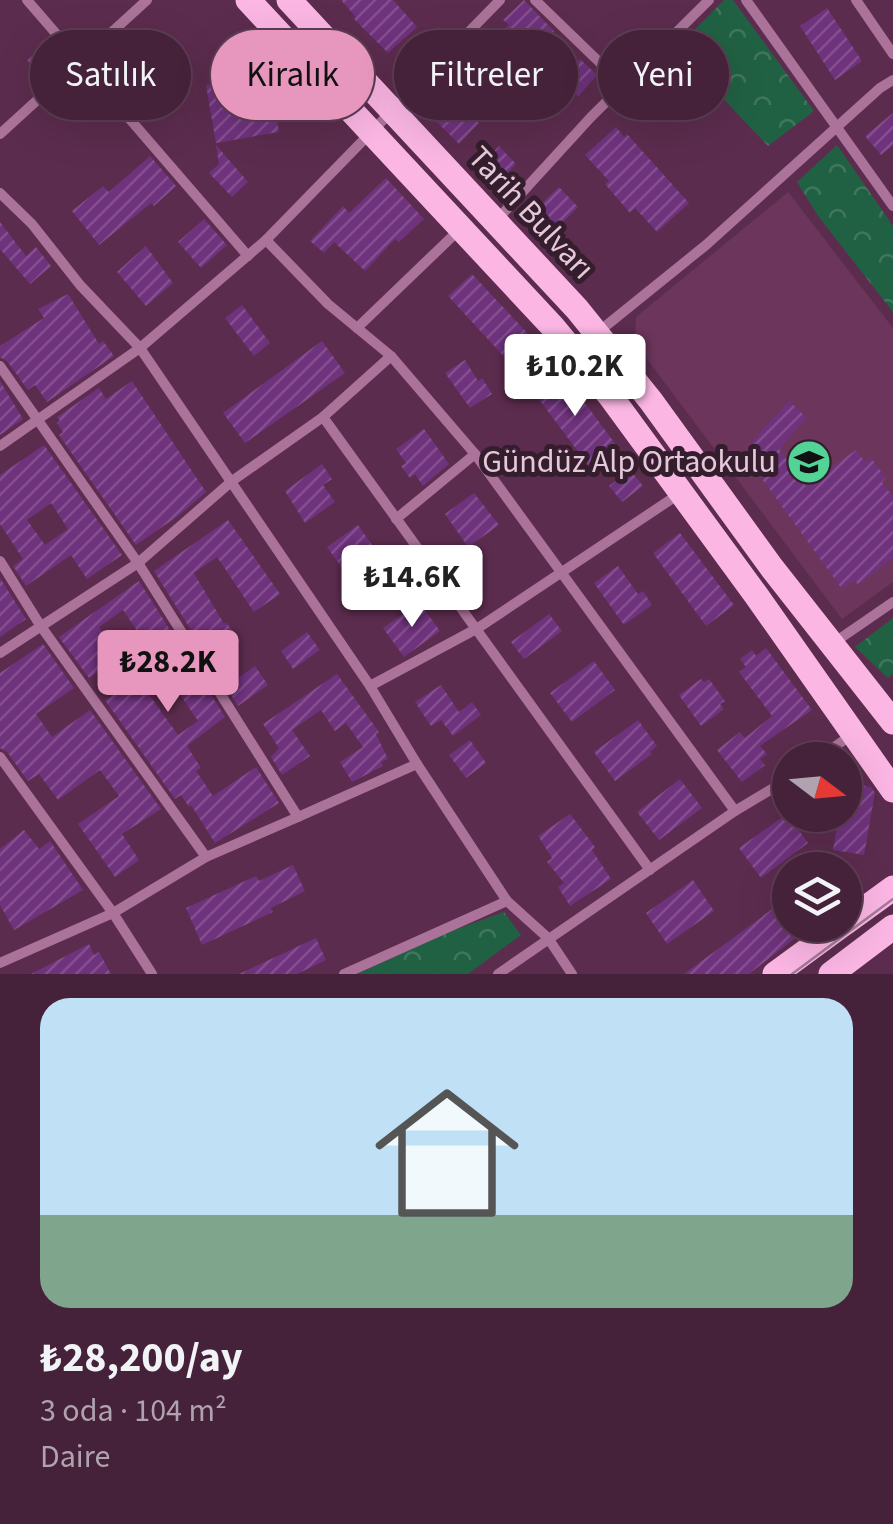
<!DOCTYPE html>
<html lang="tr">
<meta charset="utf-8">
<style>
:root{--surface:#45213a;--page:#4f2e45;--text:#f1f3f6;--muted:#b0a3af;--line:#5d3e54;--accent:#e797bd}
body{margin:0;font-family:"Source Sans 3",sans-serif;background:var(--page);color:var(--text);height:100vh;display:flex;flex-direction:column;font-size:38px;white-space:nowrap}
*{box-sizing:border-box;margin:0}
p{font-size:32px;color:var(--muted)}
.icon{flex:none;width:55px;height:55px;fill:none;stroke:currentColor;stroke-width:2;stroke-linecap:round;stroke-linejoin:round}
.map{position:relative;height:974px;overflow:hidden}
.sheet{display:flex;flex-direction:column;background:var(--surface);flex:1}
.sheet>*{flex:none}
.banner{position:absolute;left:30px;top:30px;width:835px;height:90px;display:flex;gap:20px}
.needle{width:65px;rotate:106deg}
.fabs{position:absolute;left:772px;top:742px;display:grid;gap:20px}
.fabs a{display:grid;place-items:center;width:90px;height:90px;border-radius:50%;background:var(--surface);box-shadow:0 10px 40px #0002,0 0 0 2px var(--line);font-size:50px}
.price{position:absolute;translate:-50% -85px;padding:0 22px;border-radius:10px;background:#fff;color:#222;font-size:32px;line-height:65px;filter:drop-shadow(0 2px 5px #0008)}
.price::after{content:'';position:absolute;left:50%;top:60px;width:30px;height:22px;margin-left:-15px;background:inherit;clip-path:polygon(0 0,100% 0,50% 100%)}
.price.active{background:var(--accent);color:#111}
ul{padding:0;list-style:none}
li{display:grid;align-content:center;gap:20px;height:530px;padding:0 40px}
li span{display:grid;place-items:center;height:310px;border-radius:30px;color:#555}
li>.icon{margin-inline-start:auto}
span .icon{width:180px;height:180px;fill:#fffc;stroke-width:1}
li b{font-size:42px}
.tag{padding:0 35px;border-radius:45px;background:var(--surface);box-shadow:0 10px 40px #0002,0 0 0 2px var(--line);font-size:35px;line-height:90px}
.tag.active{background:var(--accent);color:#111}
.map>svg:first-child{display:block}
.built{fill:#6b355c}
.forest{fill:url(#forest-crowns)}
.building{fill:url(#building-hatch);fill-rule:evenodd}
.lines{fill:none;stroke-linecap:round;stroke-linejoin:round}
.street{stroke:#ab7399;stroke-width:10}
.primary{stroke:#fbb6e4;stroke-width:25}
.tram{stroke:#a27b95;stroke-width:2.5}
.labels{text-anchor:middle;dominant-baseline:central;stroke-width:10;stroke-linejoin:round;paint-order:stroke}
.street-label{font-size:32px;fill:#e6c8db;stroke:#341e2d}
.poi-label{font-size:32px;fill:#e6c8db;stroke:#341e2d;text-anchor:end}
</style>
<div class="map">
<svg width="893" height="974" viewBox="0 0 893 974">
<defs>
<pattern id="forest-crowns" width="20" height="18" patternUnits="userSpaceOnUse" patternTransform="scale(2.5)"><rect width="20" height="18" fill="#216143"/><path d="M2 6a3 3 0 1 1 6 0M12 15a3 3 0 1 1 6 0" fill="none" stroke="#41765e"/></pattern>
<pattern id="building-hatch" width="6" height="6" patternUnits="userSpaceOnUse" patternTransform="scale(2.5)"><rect width="6" height="6" fill="#6f327d"/><path d="M-1 1l2-2M0 6l6-6M5 7l2-2" fill="none" stroke="#844e8f"/></pattern>
</defs>
<rect width="100%" height="100%" fill="#5c2c4e"/>
<path class="built" d="M 788,192 L 893,328 L 893,582 L 842,619 L 635,343 L 636,317 Z"/>
<g class="forest">
<path d="M 724,0 L 733,0 L 814,111 L 768,146 L 676,49 Z"/>
<path d="M 837,145 L 893,226 L 893,312 L 818,216 L 797,182 Z"/>
<path d="M 893,618 L 893,674 L 888,678 L 855,647 Z"/>
<path d="M 504,912 L 521,935 L 468,974 L 357,974 L 446,933 Z"/>
</g>
<g class="building">
<path d="M 341,0 L 393,0 L 417,27 L 388,53 L 354,19 L 356,17 Z"/>
<path d="M 524,0 L 554,31 L 496,89 L 470,63 L 509,25 L 503,20 Z"/>
<path d="M 827,8 L 862,61 L 835,80 L 800,26 Z"/>
<path d="M 49,41 L 65,59 L 44,78 L 27,60 Z"/>
<path d="M 580,59 L 597,75 L 578,96 L 574,93 L 555,112 L 533,91 L 548,76 L 556,84 Z"/>
<path d="M 269,74 L 279,132 L 216,143 L 206,85 Z"/>
<path d="M 438,87 L 479,123 L 459,144 L 420,105 Z"/>
<path d="M 893,113 L 893,145 L 881,155 L 865,136 Z"/>
<path d="M 616,127 L 624,137 L 627,134 L 689,203 L 657,232 L 635,208 L 630,213 L 605,184 L 609,181 L 585,155 Z"/>
<path d="M 216,145 L 248,182 L 232,197 L 209,173 L 219,164 Z"/>
<path d="M 499,146 L 516,164 L 498,183 L 480,166 Z"/>
<path d="M 150,156 L 176,186 L 154,206 L 151,203 L 99,245 L 72,211 L 103,186 L 109,192 Z"/>
<path d="M 386,178 L 424,219 L 399,242 L 395,239 L 365,271 L 334,242 L 324,253 L 310,241 L 343,206 L 349,213 Z"/>
<path d="M 559,187 L 578,207 L 555,230 L 535,210 Z"/>
<path d="M 204,219 L 227,245 L 201,268 L 178,242 Z"/>
<path d="M 0,222 L 26,256 L 36,247 L 51,266 L 30,284 L 0,249 Z"/>
<path d="M 146,246 L 173,283 L 146,306 L 117,272 Z"/>
<path d="M 472,274 L 532,338 L 508,361 L 448,296 Z"/>
<path d="M 68,294 L 99,344 L 103,341 L 114,356 L 47,402 L 35,385 L 28,390 L 7,361 L 0,357 L 0,346 L 44,318 L 38,309 Z"/>
<path d="M 242,305 L 270,343 L 254,356 L 225,318 Z"/>
<path d="M 322,341 L 345,373 L 245,443 L 223,413 Z"/>
<path d="M 465,360 L 478,381 L 482,378 L 492,394 L 470,408 L 445,373 Z"/>
<path d="M 563,373 L 616,445 L 588,465 L 535,394 Z"/>
<path d="M 0,381 L 23,419 L 0,435 Z"/>
<path d="M 132,381 L 206,492 L 178,516 L 136,545 L 59,435 L 63,432 L 57,423 L 60,421 L 57,417 L 99,388 L 106,399 Z"/>
<path d="M 789,401 L 807,418 L 779,449 L 806,486 L 856,450 L 865,462 L 871,458 L 886,478 L 882,482 L 893,497 L 893,558 L 858,585 L 855,580 L 842,589 L 762,479 L 774,470 L 748,446 Z"/>
<path d="M 424,429 L 449,464 L 423,486 L 415,474 L 410,478 L 401,466 L 406,463 L 396,449 Z"/>
<path d="M 44,445 L 122,555 L 87,579 L 71,555 L 26,586 L 13,566 L 23,559 L 0,524 L 0,475 ZM 51,503 L 68,529 L 45,545 L 27,520 Z"/>
<path d="M 322,464 L 332,479 L 323,485 L 335,502 L 305,523 L 285,491 Z"/>
<path d="M 630,470 L 643,486 L 622,502 L 609,486 Z"/>
<path d="M 474,493 L 499,525 L 468,547 L 445,514 Z"/>
<path d="M 228,520 L 280,594 L 254,612 L 217,557 L 194,573 L 224,624 L 226,622 L 240,641 L 211,662 L 154,571 Z"/>
<path d="M 358,525 L 397,580 L 366,602 L 327,547 Z"/>
<path d="M 680,533 L 734,605 L 706,626 L 653,553 Z"/>
<path d="M 618,566 L 638,594 L 643,591 L 652,605 L 624,625 L 594,583 Z"/>
<path d="M 0,578 L 26,619 L 0,637 Z"/>
<path d="M 139,581 L 225,717 L 187,746 L 201,768 L 196,771 L 213,796 L 256,767 L 279,803 L 215,843 L 191,805 L 189,807 L 181,795 L 175,799 L 105,700 L 137,678 L 178,735 L 198,721 L 123,610 L 99,627 L 121,657 L 89,678 L 59,637 Z"/>
<path d="M 419,602 L 440,631 L 404,657 L 383,628 Z"/>
<path d="M 549,614 L 562,631 L 524,659 L 511,642 Z"/>
<path d="M 307,632 L 320,650 L 293,669 L 281,651 Z"/>
<path d="M 43,644 L 74,688 L 36,714 L 52,737 L 90,710 L 161,809 L 122,834 L 139,860 L 115,877 L 78,824 L 119,796 L 100,770 L 58,800 L 39,774 L 28,781 L 7,752 L 0,748 L 0,673 Z"/>
<path d="M 766,648 L 812,710 L 760,746 L 767,754 L 760,759 L 765,765 L 742,782 L 717,750 L 740,732 L 745,738 L 772,716 L 739,672 L 746,667 L 740,659 L 752,650 L 756,656 Z"/>
<path d="M 594,661 L 615,690 L 572,722 L 550,693 Z"/>
<path d="M 255,666 L 268,685 L 238,706 L 226,687 Z"/>
<path d="M 337,674 L 379,732 L 376,734 L 388,759 L 381,762 L 383,766 L 352,782 L 340,762 L 363,747 L 346,723 L 335,731 L 321,710 L 292,730 L 310,756 L 282,775 L 271,757 L 279,748 L 263,724 Z"/>
<path d="M 701,679 L 704,682 L 709,679 L 725,701 L 720,704 L 724,709 L 701,726 L 679,695 Z"/>
<path d="M 441,685 L 459,712 L 472,702 L 481,715 L 453,736 L 441,720 L 431,726 L 415,702 Z"/>
<path d="M 638,720 L 657,746 L 650,752 L 652,754 L 615,781 L 594,752 Z"/>
<path d="M 470,740 L 486,763 L 466,778 L 449,755 Z"/>
<path d="M 680,779 L 702,808 L 659,840 L 637,812 Z"/>
<path d="M 845,782 L 871,787 L 875,793 L 864,855 L 833,850 L 839,815 L 845,815 Z"/>
<path d="M 570,814 L 595,847 L 592,850 L 611,879 L 570,906 L 558,887 L 564,883 L 547,862 L 552,858 L 538,836 Z"/>
<path d="M 787,814 L 808,843 L 761,878 L 739,848 Z"/>
<path d="M 24,830 L 39,849 L 50,841 L 83,890 L 14,930 L 0,905 L 0,849 Z"/>
<path d="M 293,865 L 305,891 L 271,908 L 273,912 L 202,945 L 186,908 L 256,876 L 259,881 Z"/>
<path d="M 693,880 L 714,911 L 667,944 L 646,913 Z"/>
<path d="M 790,896 L 790,925 L 812,925 L 749,974 L 684,974 Z"/>
<path d="M 316,938 L 326,960 L 297,974 L 239,974 Z"/>
<path d="M 89,944 L 94,955 L 99,952 L 111,974 L 31,974 Z"/>
</g>
<g class="lines">
<g class="street">
<path d="M 27,0 L 248,256"/>
<path d="M 535,0 L 623,85"/>
<path d="M 746,0 L 893,206"/>
<path d="M 856,0 L 893,54"/>
<path d="M 0,134 L 147,0"/>
<path d="M 0,193 L 32,224 L 80,285 L 140,348 L 370,686"/>
<path d="M 495,222 L 591,117 L 709,0"/>
<path d="M 266,240 L 328,304 L 391,356 L 475,454 L 735,811"/>
<path d="M 357,328 L 459,230"/>
<path d="M 597,333 L 706,245 L 880,88 L 893,80"/>
<path d="M 0,366 L 138,563 L 232,481 L 323,417 L 391,356"/>
<path d="M 323,417 L 650,870"/>
<path d="M 0,446 L 140,348 L 266,240 L 500,0"/>
<path d="M 396,519 L 475,454"/>
<path d="M 0,561 L 40,625 L 206,857 L 113,913 L 0,963"/>
<path d="M 832,644 L 893,602"/>
<path d="M 0,653 L 138,563 L 298,817 L 417,764 L 507,901 L 548,938 L 572,974"/>
<path d="M 0,757 L 113,913 L 152,974"/>
<path d="M 816,760 L 854,733"/>
<path d="M 417,764 L 370,686 L 478,628 L 679,494"/>
<path d="M 206,857 L 298,817"/>
<path d="M 344,974 L 507,901"/>
<path d="M 498,974 L 735,811 L 790,778"/>
</g>
<g class="primary">
<path d="M 248,0 L 552,326 L 611,397 L 756,595 L 893,790"/>
<path d="M 289,0 L 577,309 L 651,401 L 772,568 L 893,722"/>
<path d="M 845,923 L 893,888"/>
<path d="M 775,974 L 842,925"/>
<path d="M 831,974 L 893,927"/>
</g>
<path class="tram" d="M 792,974 L 893,899"/>
</g>
<defs>
<symbol id="school-disc" viewBox="-11 -11 22 22"><circle r="9.5" fill="#53d396" stroke="#341e2d"/><path d="M0-5L7-2L0 1L-7-2ZM-4 1L0 2.5L4 1V4Q0 6-4 4Z" fill="#111"/></symbol>
</defs>
<g fill-rule="evenodd">
<use href="#school-disc" x="784" y="437" width="50" height="50"/>
</g>
<g class="labels">
<g class="street-label">
<text transform="translate(531 213) rotate(47)">Tarih Bulvarı</text>
</g>
<g class="poi-label">
<text x="776" y="462">Gündüz Alp Ortaokulu</text>
</g>
</g>
</svg>
<div class="fabs">
<a><svg class="needle" viewBox="-14 -14 28 28"><path d="M0-13l5 13h-10z" fill="#e53935"/><path d="M0 13l5-13h-10z" fill="#b0a3af"/></svg></a>
<a><svg class="icon" aria-label="layers" viewBox="0 0 24 24"><path d="M12 4l9 5-9 5-9-5zM3 14l9 5 9-5"/></svg></a>
</div>
<b class="price" style="left:575px;top:419px">₺10.2K</b>
<b class="price" style="left:412px;top:630px">₺14.6K</b>
<b class="price active" style="left:168px;top:715px">₺28.2K</b>
<div class="banner">
<a class="tag">Satılık</a>
<a class="tag active">Kiralık</a>
<a class="tag">Filtreler</a>
<a class="tag">Yeni</a>
</div>
</div>
<section class="sheet">
<ul>
<li><span style="background:linear-gradient(#bfe0f5 70%,#7fa58c 0)"><svg class="icon" aria-label="home" viewBox="0 0 24 24"><path d="M3 11l9-7 9 7M6 9v11h12V9"/></svg></span><div><b>₺28,200/ay</b><p>3 oda · 104 m²</p><p>Daire</p></div></li>
</ul>
</section>
